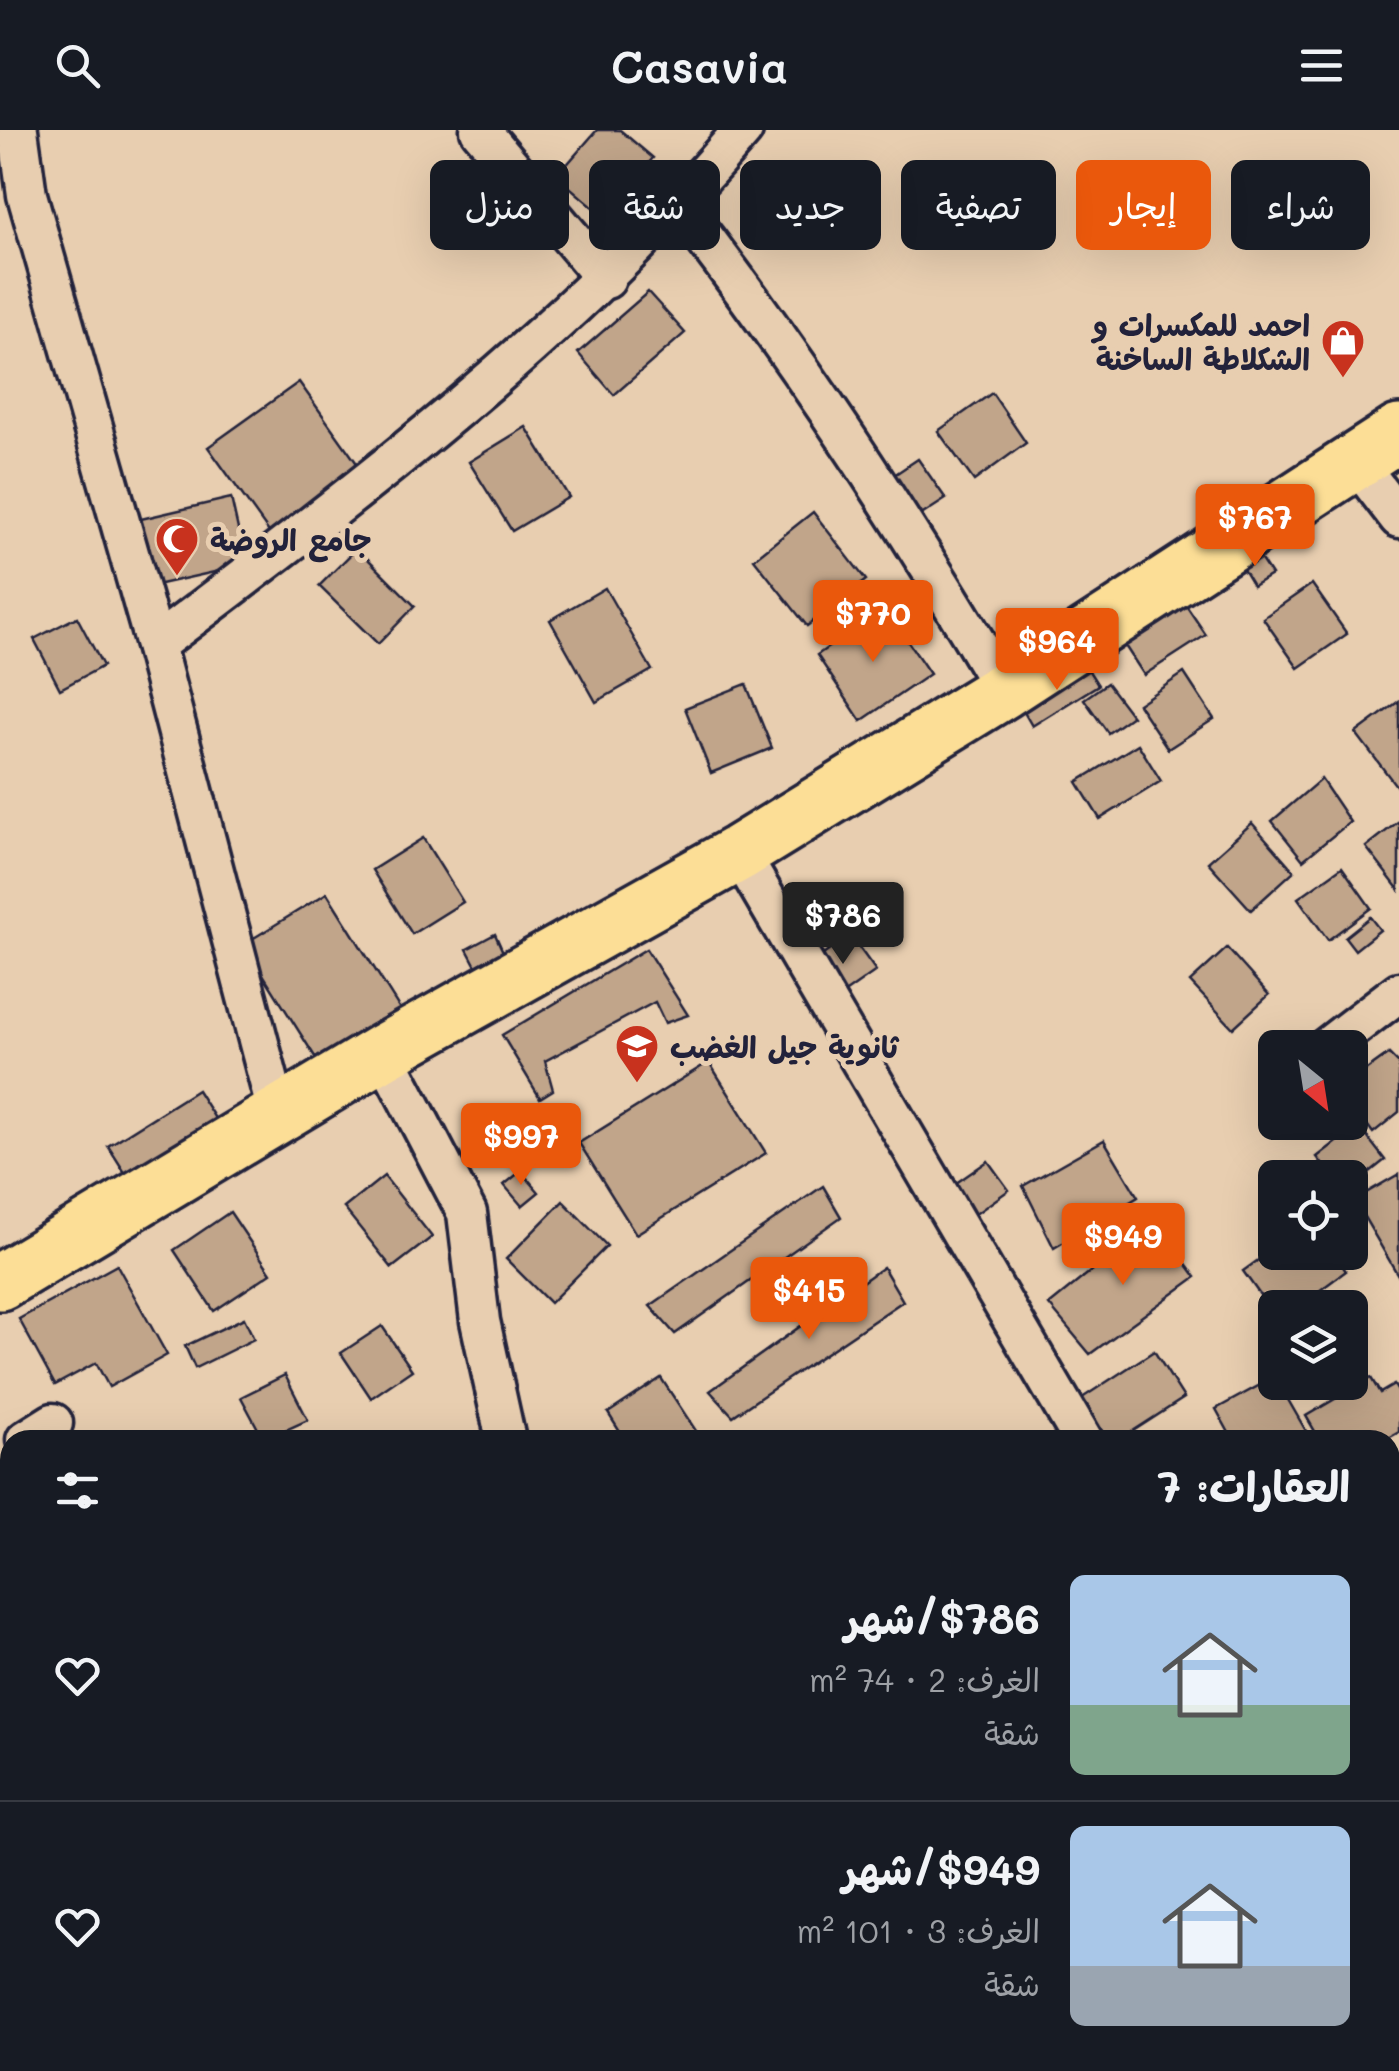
<!DOCTYPE html>
<html lang="ar">
<meta charset="utf-8">
<style>
:root{--surface:#171b24;--page:#242831;--text:#f1f3f6;--muted:#9ea1a6;--line:#363941;--accent:#ea580c}
body{margin:0;font-family:Mali,"Playpen Sans Arabic",sans-serif;background:var(--page);color:var(--text);direction:rtl;height:100vh;display:flex;flex-direction:column;font-size:38px;white-space:nowrap}
*{box-sizing:border-box;margin:0}
p{font-size:32px;color:var(--muted)}
.icon{flex:none;width:55px;height:55px;fill:none;stroke:currentColor;stroke-width:2;stroke-linecap:round;stroke-linejoin:round}
.map{position:relative;flex:1;overflow:hidden;direction:ltr}
.details{position:absolute;left:0px;top:1300px;width:1400px;height:642px;display:flex;flex-direction:column;background:var(--surface);border-radius:30px 30px 0 0;box-shadow:0 10px 40px #0002;direction:rtl}
.details>*{flex:none}
.hud{position:absolute;left:30px;top:30px;width:1340px;height:90px;direction:rtl;display:flex;gap:20px}
.needle{width:65px;rotate:150deg}
.tools{position:absolute;left:1258px;top:900px;display:grid;gap:20px}
.tools a{display:grid;place-items:center;width:110px;height:110px;border-radius:15px;background:var(--surface);box-shadow:0 10px 40px #0002;font-size:50px}
.price{position:absolute;translate:-50% -85px;padding:0 22px;border-radius:10px;background:var(--accent);color:#fff;font-size:32px;line-height:65px;filter:drop-shadow(0 2px 5px #0008)}
.price::after{content:'';position:absolute;left:50%;top:60px;width:30px;height:22px;margin-left:-15px;background:inherit;clip-path:polygon(0 0,100% 0,50% 100%)}
.price.current{background:#222;color:#fff}
ul{padding:0;list-style:none}
li{display:flex;align-items:center;gap:30px;height:250px;padding:0 50px}
li+li{border-top:2px solid var(--line)}
li span{display:grid;place-items:center;flex:none;width:280px;height:200px;border-radius:15px;color:#555}
li>.icon{margin-inline-start:auto}
span .icon{width:120px;height:120px;fill:#fffc;stroke-width:1}
li b{font-size:42px}
h2{display:flex;justify-content:space-between;align-items:center;height:120px;padding:0 50px;font-size:42px}
.pill{padding:0 35px;border-radius:15px;background:var(--surface);box-shadow:0 10px 40px #0002;font-size:35px;line-height:90px}
.pill.current{background:var(--accent);color:#fff}
header{display:flex;justify-content:space-between;align-items:center;height:130px;padding:0 50px;background:var(--surface);font-size:45px;font-weight:600}
.map>svg:first-child{display:block}
.building{fill:#c1a58a;stroke:#22223b;stroke-width:2.5}
.lines{fill:none;stroke-linecap:round;stroke-linejoin:round}
.minor-casing{stroke:#22223b;stroke-width:45}
.primary-casing{stroke:#22223b;stroke-width:62}
.minor{stroke:#e8ceb0;stroke-width:38}
.primary{stroke:#fcde96;stroke-width:55}
.labels{text-anchor:middle;dominant-baseline:central;stroke-width:10;stroke-linejoin:round;paint-order:stroke}
.poi-label{font-size:30px;font-weight:bold;fill:#22223b;stroke:#e8ceb0;text-anchor:start}
</style>
<header><svg class="icon" aria-label="menu" viewBox="0 0 24 24"><path d="M4 6h16M4 12h16M4 18h16"/></svg>Casavia<svg class="icon" aria-label="search" viewBox="0 0 24 24"><circle cx="10" cy="10" r="6"/><path d="M15 15l6 6"/></svg></header>
<div class="map">
<svg width="1399" height="1941" viewBox="0 0 1399 1941">
<rect width="100%" height="100%" fill="#e8ceb0"/>
<filter id="ink" filterUnits="userSpaceOnUse"><feTurbulence type="fractalNoise" baseFrequency=".01" numOctaves="2"/><feDisplacementMap in="SourceGraphic" scale="20" xChannelSelector="R" yChannelSelector="G"/><feConvolveMatrix kernelMatrix="1 2 1 2 8 2 1 2 1" color-interpolation-filters="sRGB"/></filter>
<g filter="url(#ink)">
<g class="building">
<path d="M 597,0 L 620,0 L 653,28 L 603,86 L 557,46 Z"/>
<path d="M 648,162 L 685,203 L 614,265 L 578,223 Z"/>
<path d="M 299,252 L 361,339 L 271,405 L 208,317 Z"/>
<path d="M 992,263 L 1026,313 L 974,351 L 938,301 Z"/>
<path d="M 526,297 L 569,367 L 512,401 L 469,332 Z"/>
<path d="M 918,329 L 946,369 L 909,393 L 882,353 Z"/>
<path d="M 231,368 L 246,435 L 156,455 L 141,389 Z"/>
<path d="M 813,382 L 866,450 L 807,496 L 754,429 Z"/>
<path d="M 357,418 L 415,476 L 378,514 L 319,456 Z"/>
<path d="M 1256,422 L 1271,445 L 1253,456 L 1239,433 Z"/>
<path d="M 1312,454 L 1347,504 L 1298,538 L 1263,488 Z"/>
<path d="M 605,458 L 652,540 L 596,572 L 550,490 Z"/>
<path d="M 1181,468 L 1206,505 L 1144,545 L 1120,508 Z"/>
<path d="M 885,478 L 930,544 L 861,591 L 817,525 Z"/>
<path d="M 77,487 L 103,536 L 60,559 L 34,509 Z"/>
<path d="M 1082,530 L 1098,555 L 1032,596 L 1017,570 Z"/>
<path d="M 1184,543 L 1214,589 L 1168,619 L 1138,574 Z"/>
<path d="M 1107,553 L 1132,586 L 1108,603 L 1084,569 Z"/>
<path d="M 746,554 L 772,618 L 711,643 L 685,578 Z"/>
<path d="M 1399,571 L 1399,656 L 1397,657 L 1356,603 Z"/>
<path d="M 1138,614 L 1161,651 L 1100,689 L 1077,652 Z"/>
<path d="M 1321,649 L 1350,692 L 1303,730 L 1272,691 Z"/>
<path d="M 1399,691 L 1399,760 L 1366,717 Z"/>
<path d="M 1252,693 L 1294,741 L 1251,780 L 1208,732 Z"/>
<path d="M 423,708 L 463,772 L 412,804 L 372,740 Z"/>
<path d="M 1342,737 L 1371,778 L 1328,810 L 1298,768 Z"/>
<path d="M 327,763 L 400,879 L 317,930 L 244,814 Z"/>
<path d="M 1370,787 L 1380,800 L 1355,820 L 1345,807 Z"/>
<path d="M 495,804 L 503,822 L 476,836 L 467,819 Z"/>
<path d="M 850,805 L 876,841 L 836,869 L 811,834 Z"/>
<path d="M 1227,818 L 1269,865 L 1233,898 L 1190,852 Z"/>
<path d="M 646,819 L 688,885 L 665,893 L 655,872 L 545,931 L 553,960 L 540,968 L 502,905 Z"/>
<path d="M 1389,924 L 1399,934 L 1399,982 L 1373,1003 L 1350,971 L 1350,952 Z"/>
<path d="M 709,932 L 766,1023 L 636,1104 L 579,1013 Z"/>
<path d="M 197,960 L 216,990 L 127,1046 L 108,1016 Z"/>
<path d="M 1358,995 L 1385,1030 L 1350,1058 L 1350,1048 L 1333,1048 L 1317,1027 Z"/>
<path d="M 1104,1010 L 1138,1067 L 1054,1118 L 1023,1056 Z"/>
<path d="M 988,1031 L 1009,1060 L 967,1090 L 946,1060 Z"/>
<path d="M 521,1041 L 539,1062 L 522,1076 L 504,1055 Z"/>
<path d="M 1399,1044 L 1399,1147 L 1354,1070 Z"/>
<path d="M 384,1046 L 432,1107 L 392,1138 L 344,1078 Z"/>
<path d="M 823,1056 L 841,1087 L 675,1204 L 650,1176 Z"/>
<path d="M 563,1071 L 607,1116 L 550,1173 L 506,1129 Z"/>
<path d="M 230,1082 L 271,1143 L 214,1181 L 174,1120 Z"/>
<path d="M 1154,1090 L 1196,1147 L 1090,1224 L 1049,1175 Z"/>
<path d="M 1275,1118 L 1275,1122 L 1333,1122 L 1346,1141 L 1296,1178 L 1275,1178 L 1275,1186 L 1243,1141 Z"/>
<path d="M 117,1135 L 167,1225 L 109,1257 L 96,1233 L 55,1255 L 19,1189 Z"/>
<path d="M 883,1137 L 903,1171 L 733,1286 L 710,1261 Z"/>
<path d="M 244,1188 L 254,1209 L 195,1238 L 185,1216 Z"/>
<path d="M 382,1196 L 412,1240 L 371,1268 L 341,1223 Z"/>
<path d="M 1154,1221 L 1184,1268 L 1119,1310 L 1105,1310 L 1079,1270 Z"/>
<path d="M 285,1245 L 308,1290 L 264,1310 L 241,1267 Z"/>
<path d="M 1275,1247 L 1310,1308 L 1233,1310 L 1216,1279 Z"/>
<path d="M 661,1248 L 702,1310 L 625,1310 L 608,1283 Z"/>
<path d="M 1371,1248 L 1380,1263 L 1394,1255 L 1399,1263 L 1399,1302 L 1385,1310 L 1320,1310 L 1306,1286 Z"/>
<path d="M 10,1349 L 10,1393 L 0,1380 L 0,1357 Z"/>
<path d="M 0,1499 L 10,1518 L 10,1548 L 0,1553 Z"/>
<path d="M 1399,1546 L 1399,1626 L 1390,1631 L 1390,1551 Z"/>
<path d="M 0,1637 L 10,1648 L 10,1686 L 0,1694 Z"/>
<path d="M 1399,1698 L 1399,1758 L 1390,1736 L 1390,1702 Z"/>
<path d="M 1279,1932 L 1306,1932 L 1309,1941 L 1266,1941 L 1265,1937 Z"/>
</g>
<g class="lines">
<defs>
<g id="minor">
<path d="M 18,0 L 27,65 L 155,515 L 278,986"/>
<path d="M 480,0 L 606,149"/>
<path d="M 679,75 C 799,229 905,392 1004,560"/>
<path d="M 1356,332 L 1399,388"/>
<path d="M 155,515 C 362,359 575,198 743,0"/>
<path d="M 739,723 L 1083,1310"/>
<path d="M 1326,918 L 1399,862"/>
<path d="M 383,922 L 467,1083 L 480,1191 L 506,1310"/>
<path d="M 26,1310 L 53,1293"/>
<path d="M 1374,1932 L 1377,1941"/>
</g>
<path id="primary" d="M 0,1152 L 383,922 L 739,723 L 1004,560 L 1399,303"/>
</defs>
<use href="#minor" class="minor-casing"/>
<use href="#primary" class="primary-casing"/>
<use href="#minor" class="minor"/>
<use href="#primary" class="primary"/>
</g>
</g>
<defs>
<symbol id="shop-pin" viewBox="-11 -11 22 30"><path d="M0 17L-7.5 6A9.5 9.5 0 1 1 7.5 6Z" fill="#c8321e" stroke="#e8ceb0"/><path d="M-5-2.5h2.3a2.7 3.5 0 0 1 5.4 0H5L5.5 6h-11ZM-1.5-2.5h3a1.5 2.3 0 0 0-3 0Z" fill="#fff"/></symbol>
<symbol id="mosque-pin" viewBox="-11 -11 22 30"><path d="M0 17L-7.5 6A9.5 9.5 0 1 1 7.5 6Z" fill="#c8321e" stroke="#e8ceb0"/><path d="M3.5-4.9A6 6 0 1 0 3.5 4.9A5 5 0 1 1 3.5-4.9Z" fill="#fff"/></symbol>
<symbol id="school-pin" viewBox="-11 -11 22 30"><path d="M0 17L-7.5 6A9.5 9.5 0 1 1 7.5 6Z" fill="#c8321e" stroke="#e8ceb0"/><path d="M0-5L7-2L0 1L-7-2ZM-4 1L0 2.5L4 1V4Q0 6-4 4Z" fill="#fff"/></symbol>
</defs>
<g fill-rule="evenodd">
<use href="#shop-pin" x="1318" y="186" width="50" height="68"/>
<use href="#mosque-pin" x="152" y="384" width="50" height="68"/>
<use href="#school-pin" x="612" y="891" width="50" height="68"/>
</g>
<g class="labels">
<g class="poi-label">
<text x="1310" y="194" text-anchor="end">احمد للمكسرات و<tspan x="1310" dy="34">الشكلاطة الساخنة</tspan></text>
<text x="210" y="409">جامع الروضة</text>
<text x="670" y="916">ثانوية جيل الغضب</text>
</g>
</g>
</svg>
<div class="tools">
<a><svg class="needle" viewBox="-14 -14 28 28"><path d="M0-13l5 13h-10z" fill="#e53935"/><path d="M0 13l5-13h-10z" fill="#9ea1a6"/></svg></a>
<a><svg class="icon" aria-label="locate" viewBox="0 0 24 24"><circle cx="12" cy="12" r="6"/><path d="M12 2v4M12 18v4M2 12h4M18 12h4"/></svg></a>
<a><svg class="icon" aria-label="layers" viewBox="0 0 24 24"><path d="M12 4l9 5-9 5-9-5zM3 14l9 5 9-5"/></svg></a>
</div>
<b class="price" style="left:1255px;top:439px">$767</b>
<b class="price" style="left:873px;top:535px">$770</b>
<b class="price" style="left:1057px;top:563px">$964</b>
<b class="price current" style="left:843px;top:837px">$786</b>
<b class="price" style="left:521px;top:1058px">$997</b>
<b class="price" style="left:1123px;top:1158px">$949</b>
<b class="price" style="left:809px;top:1212px">$415</b>
<div class="hud">
<a class="pill">شراء</a>
<a class="pill current">إيجار</a>
<a class="pill">تصفية</a>
<a class="pill">جديد</a>
<a class="pill">شقة</a>
<a class="pill">منزل</a>
</div>
<section class="details">
<h2>العقارات: 7<svg class="icon" aria-label="filters" viewBox="0 0 24 24"><path d="M4 7h16M4 17h16"/><circle cx="9" cy="7" r="2"/><circle cx="15" cy="17" r="2"/></svg></h2>
<ul>
<li><span style="background:linear-gradient(#a9c7e8 65%,#7fa58c 0)"><svg class="icon" aria-label="home" viewBox="0 0 24 24"><path d="M3 11l9-7 9 7M6 9v11h12V9"/></svg></span><div><b>$786/شهر</b><p>الغرف: 2 · 74 m²</p><p>شقة</p></div><svg class="icon" aria-label="heart" viewBox="0 0 24 24"><path d="M12 20l-8-8c-3-5 5-10 8-4 3-6 11-1 8 4z"/></svg></li>
<li><span style="background:linear-gradient(#a9c7e8 70%,#9aa5b1 0)"><svg class="icon" aria-label="home" viewBox="0 0 24 24"><path d="M3 11l9-7 9 7M6 9v11h12V9"/></svg></span><div><b>$949/شهر</b><p>الغرف: 3 · 101 m²</p><p>شقة</p></div><svg class="icon" aria-label="heart" viewBox="0 0 24 24"><path d="M12 20l-8-8c-3-5 5-10 8-4 3-6 11-1 8 4z"/></svg></li>
</ul>
</section>
</div>
